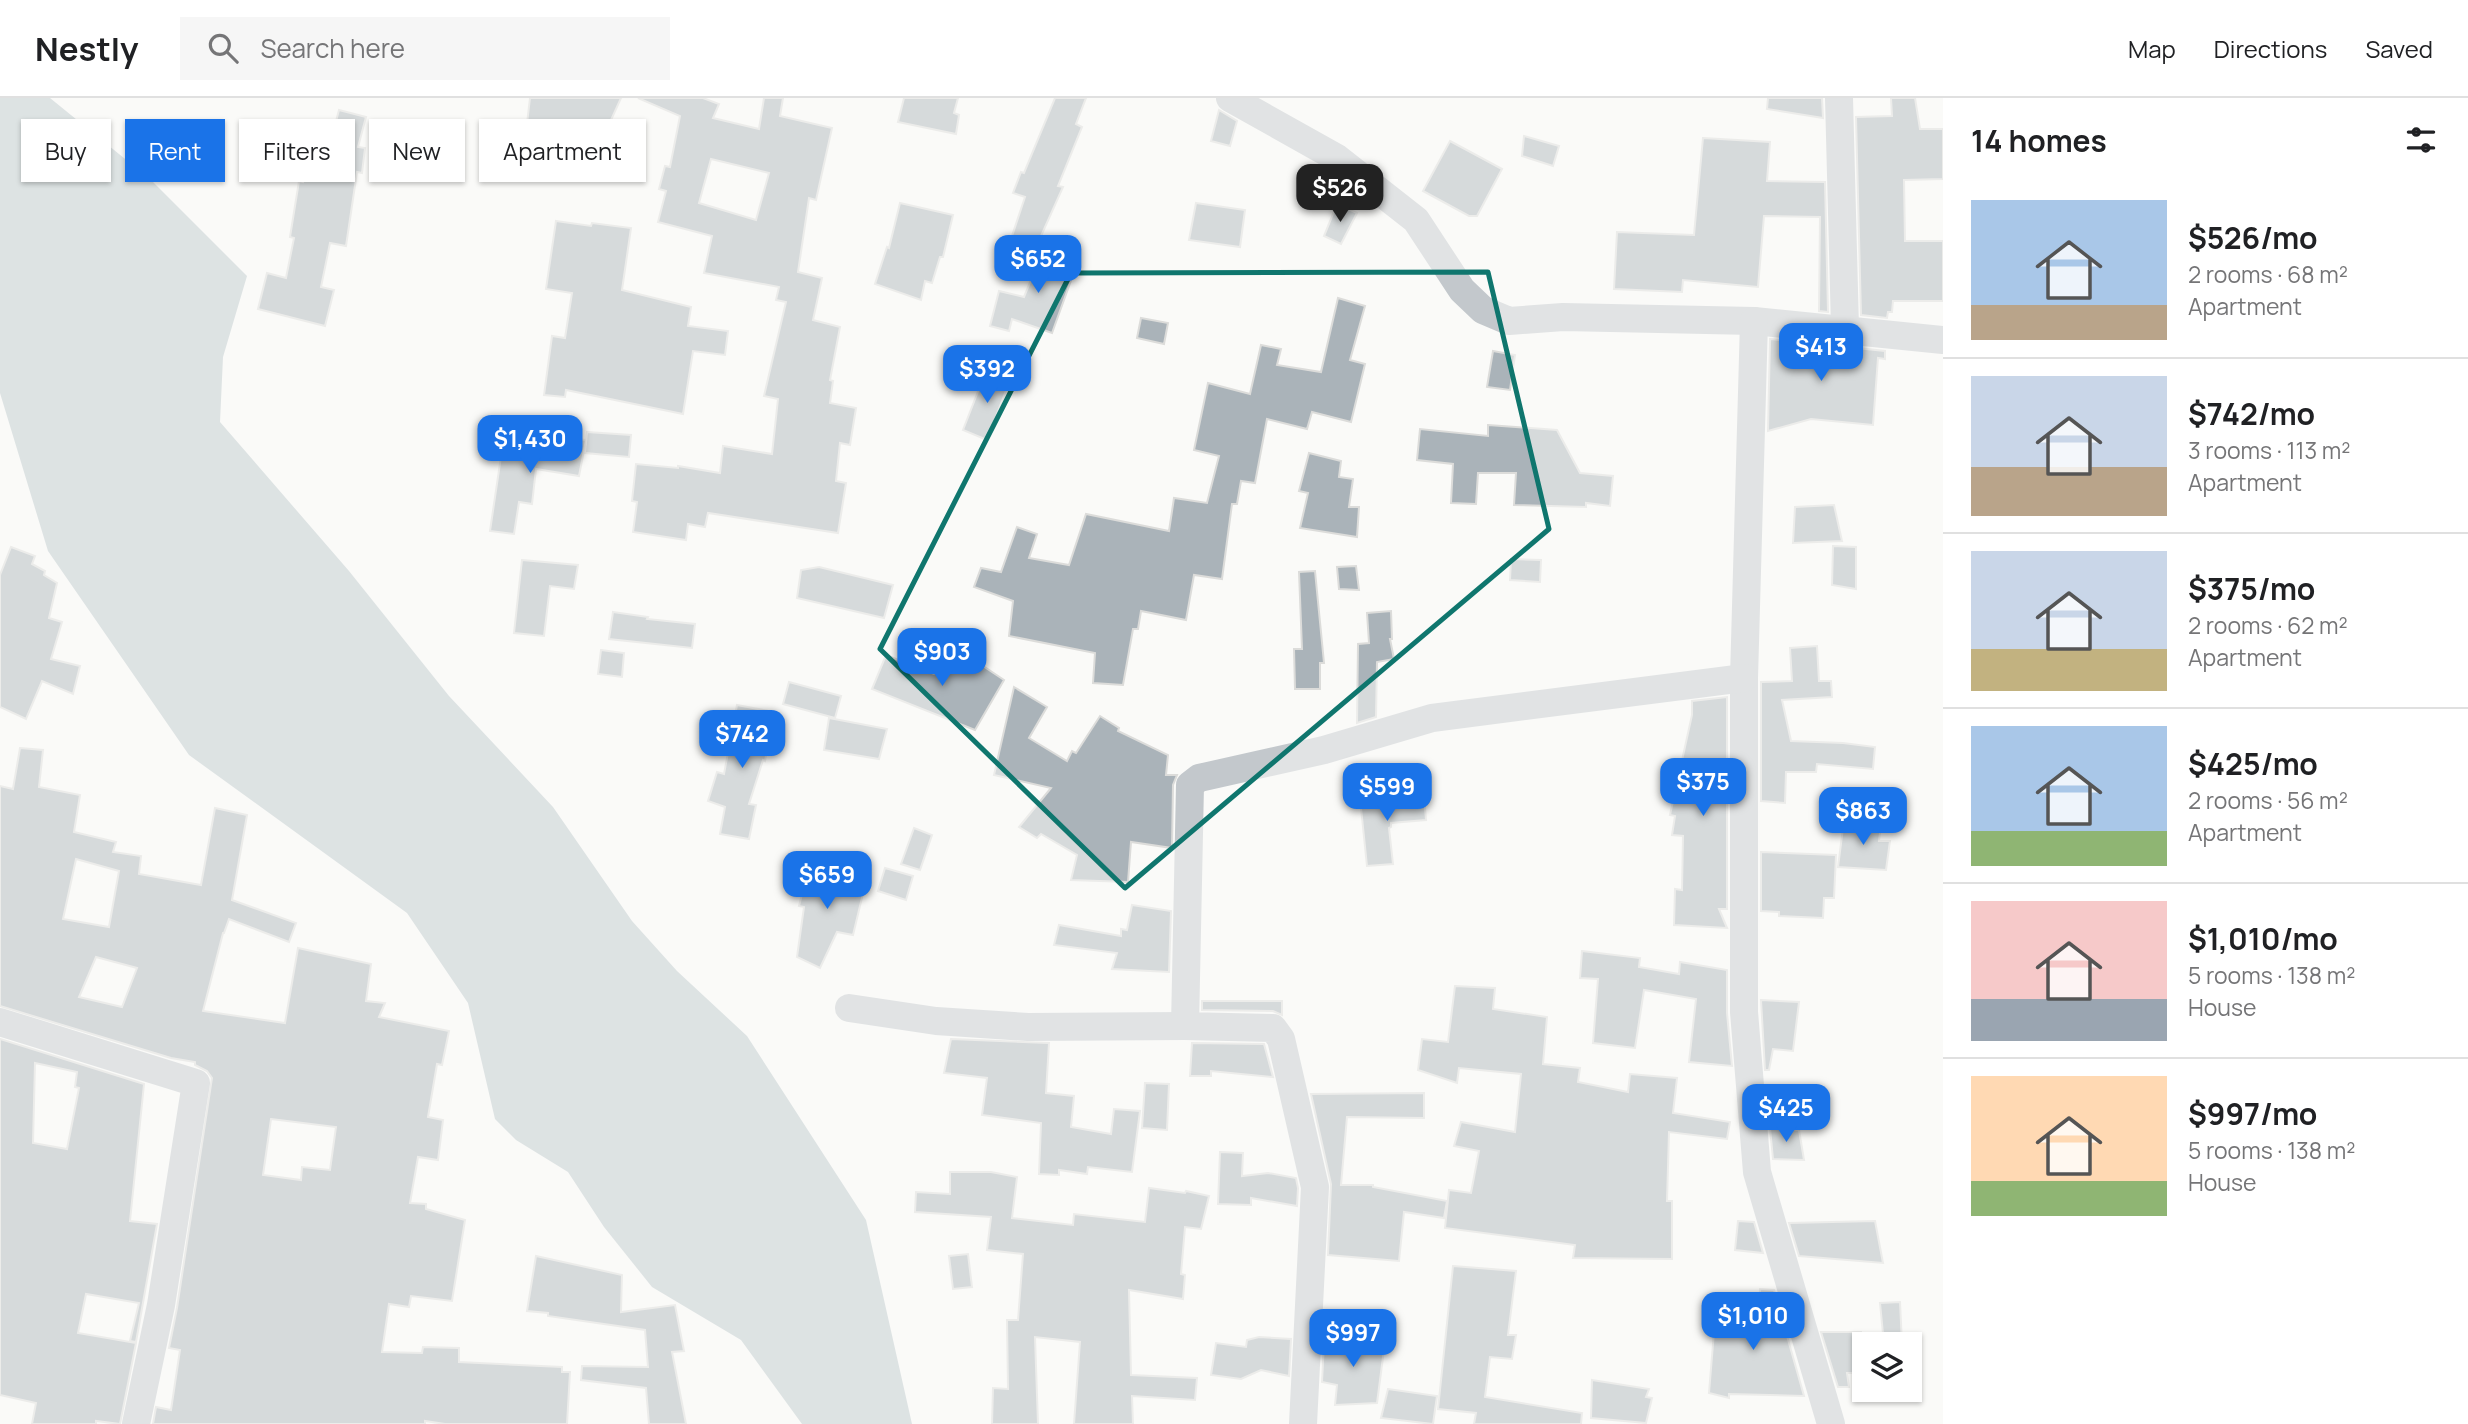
<!DOCTYPE html>
<meta charset="utf-8">
<style>
:root{--surface:#fff;--page:#f6f6f6;--text:#202124;--muted:#757577;--line:#e0e0e0;--accent:#1a73e8}
body{margin:0;font-family:Manrope,sans-serif;background:var(--page);color:var(--text);height:100vh;display:flex;flex-direction:column;font-size:26px;white-space:nowrap}
*{box-sizing:border-box;margin:0}
p{font-size:23px;color:var(--muted)}
.icon{flex:none;width:38px;height:38px;fill:none;stroke:currentColor;stroke-width:2;stroke-linecap:round;stroke-linejoin:round}
.map{position:relative;flex:1;overflow:hidden}
.sheet{display:flex;flex-direction:column;background:var(--surface);width:525px}
.sheet>*{flex:none}
.guide{position:absolute;left:21px;top:21px;width:665px;height:63px;display:flex;gap:14px}
.tools{position:absolute;left:1852px;top:1234px;display:grid;gap:14px}
.tools a{display:grid;place-items:center;width:70px;height:70px;border-radius:0px;background:var(--surface);box-shadow:0 2px 5px #0004;font-size:35px}
.price{position:absolute;translate:-50% -60px;padding:0 16px;border-radius:14px;background:var(--accent);color:#fff;font-size:23px;line-height:46px;filter:drop-shadow(0 2px 4px #0008)}
.price::after{content:'';position:absolute;left:50%;top:42px;width:21px;height:16px;margin-left:-10px;background:inherit;clip-path:polygon(0 0,100% 0,50% 100%)}
.price.active{background:#222;color:#fff}
ul{padding:0;list-style:none}
li{display:flex;align-items:center;gap:21px;height:175px;padding:0 28px}
li+li{border-top:2px solid var(--line)}
li span{display:grid;place-items:center;flex:none;width:196px;height:140px;border-radius:0px;color:#555}
li>.icon{margin-inline-start:auto}
span .icon{width:84px;height:84px;fill:#fffc;stroke-width:1}
li b{font-size:30px}
h2{display:flex;justify-content:space-between;align-items:center;height:84px;padding:0 28px;font-size:30px}
.tag{padding:0 24px;border-radius:0px;background:var(--surface);box-shadow:0 2px 5px #0004;font-size:24px;line-height:63px}
.tag.active{background:var(--accent);color:#fff}
header{display:flex;align-items:center;gap:42px;box-sizing:border-box;height:98px;padding:0 35px;background:var(--surface);border-bottom:2px solid var(--line)}
header strong{font-size:33px}
nav{display:flex;gap:38px;margin-inline-start:auto;font-size:24px}
.search{width:490px;height:63px;background:var(--page);display:flex;align-items:center;gap:18px;box-sizing:border-box;padding:0 24px;border-radius:0px;color:var(--muted);font-size:26px}
main{display:flex;flex:1;min-height:0}
.map>svg:first-child{display:block}
.water{fill:#bbc7cb}
.building{fill:#aab3b9;stroke:#dcdcda;stroke-width:2;fill-rule:evenodd}
.lines{fill:none;stroke-linecap:round;stroke-linejoin:round}
.minor{stroke:#c3c8cc;stroke-width:28}
.marked{fill:none;stroke:#0f766e;stroke-width:5;stroke-linejoin:round}
</style>
<header>
<strong>Nestly</strong>
<div class="search"><svg class="icon" aria-label="search" viewBox="0 0 24 24"><circle cx="10" cy="10" r="6"/><path d="M15 15l6 6"/></svg>Search here</div>
<nav><a>Map</a><a>Directions</a><a>Saved</a></nav>
</header>
<main>
<div class="map">
<svg width="1943" height="1326" viewBox="0 0 1943 1326">
<rect width="100%" height="100%" fill="#fafaf8"/>
<path class="water" d="M 0,0 L 50,0 L 151,82 L 247,178 L 223,259 L 220,324 L 349,473 L 449,598 L 553,709 L 632,823 L 677,873 L 747,938 L 866,1122 L 912,1326 L 802,1326 L 741,1242 L 652,1189 L 604,1129 L 568,1074 L 516,1042 L 495,1021 L 468,905 L 407,815 L 189,657 L 48,453 L 0,295 Z"/>
<g class="building">
<path d="M 530,0 L 621,0 L 606,33 L 624,36 L 615,75 L 590,69 L 593,59 L 524,51 Z"/>
<path d="M 638,0 L 703,0 L 719,6 L 713,20 L 759,31 L 764,0 L 783,0 L 780,18 L 832,30 L 816,102 L 809,100 L 798,174 L 822,180 L 813,222 L 840,229 L 830,282 L 833,283 L 830,305 L 856,310 L 850,347 L 840,345 L 836,383 L 846,385 L 838,435 L 708,415 L 705,429 L 688,426 L 686,442 L 633,434 L 637,404 L 632,403 L 636,366 L 678,370 L 678,368 L 720,375 L 723,348 L 772,356 L 778,301 L 764,298 L 786,204 L 776,202 L 779,189 L 704,175 L 712,138 L 658,124 L 666,93 L 659,91 L 665,68 L 670,69 L 680,18 ZM 711,61 L 769,75 L 756,122 L 699,105 Z"/>
<path d="M 904,0 L 958,0 L 954,15 L 959,17 L 956,36 L 898,24 Z"/>
<path d="M 1055,0 L 1086,0 L 1076,26 L 1082,29 L 1058,88 L 1063,89 L 1037,147 L 1012,138 L 1025,99 L 1013,95 L 1021,74 L 1024,75 Z"/>
<path d="M 1768,0 L 1822,0 L 1823,20 L 1767,11 Z"/>
<path d="M 1891,0 L 1915,0 L 1920,31 L 1943,31 L 1943,81 L 1904,82 L 1905,143 L 1943,143 L 1943,203 L 1893,203 L 1892,214 L 1888,214 L 1887,220 L 1861,217 L 1856,19 L 1892,18 Z"/>
<path d="M 339,12 L 366,19 L 358,49 L 365,50 L 362,75 L 357,74 L 346,148 L 330,145 L 321,189 L 334,192 L 325,228 L 258,211 L 267,175 L 286,180 L 294,140 L 290,139 L 299,83 L 303,84 L 309,43 L 330,46 Z"/>
<path d="M 1219,12 L 1237,23 L 1230,48 L 1211,43 Z"/>
<path d="M 1524,38 L 1559,48 L 1553,68 L 1522,58 Z"/>
<path d="M 1703,40 L 1770,44 L 1767,83 L 1825,84 L 1828,214 L 1819,213 L 1820,119 L 1764,118 L 1758,189 L 1683,182 L 1682,194 L 1614,191 L 1617,134 L 1694,137 Z"/>
<path d="M 1450,43 L 1502,71 L 1477,118 L 1469,118 L 1423,93 Z"/>
<path d="M 900,105 L 953,117 L 943,159 L 940,159 L 932,185 L 925,183 L 921,202 L 875,186 L 887,149 L 889,150 Z"/>
<path d="M 1196,105 L 1245,112 L 1240,149 L 1189,142 Z"/>
<path d="M 1337,106 L 1357,115 L 1341,146 L 1324,138 Z"/>
<path d="M 556,123 L 591,128 L 592,125 L 631,130 L 622,192 L 691,209 L 688,228 L 728,233 L 725,257 L 693,253 L 683,316 L 566,292 L 565,299 L 544,297 L 552,238 L 565,240 L 572,195 L 546,191 Z"/>
<path d="M 1044,150 L 1078,163 L 1052,235 L 1012,221 L 1009,233 L 990,228 L 999,193 L 1024,199 Z"/>
<path d="M 1338,200 L 1365,208 L 1350,262 L 1365,266 L 1351,324 L 1312,314 L 1307,331 L 1267,321 L 1255,385 L 1241,383 L 1237,406 L 1232,406 L 1222,481 L 1194,477 L 1186,522 L 1141,513 L 1138,531 L 1133,531 L 1123,587 L 1093,585 L 1095,555 L 1009,538 L 1013,503 L 974,489 L 981,470 L 1001,474 L 1017,429 L 1037,436 L 1029,460 L 1069,467 L 1086,416 L 1169,433 L 1174,400 L 1207,405 L 1219,358 L 1194,352 L 1208,285 L 1250,296 L 1261,247 L 1281,251 L 1277,267 L 1321,274 Z"/>
<path d="M 1141,220 L 1168,225 L 1164,246 L 1137,240 Z"/>
<path d="M 1770,241 L 1885,253 L 1885,261 L 1878,260 L 1873,327 L 1811,321 L 1768,333 Z"/>
<path d="M 1493,253 L 1515,257 L 1510,292 L 1487,289 Z"/>
<path d="M 986,273 L 1010,282 L 987,342 L 963,332 Z"/>
<path d="M 1488,327 L 1557,332 L 1580,375 L 1613,378 L 1610,408 L 1586,405 L 1586,409 L 1514,407 L 1516,375 L 1478,375 L 1476,406 L 1451,405 L 1453,366 L 1417,362 L 1420,331 L 1488,338 Z"/>
<path d="M 587,334 L 631,337 L 629,359 L 585,355 Z"/>
<path d="M 548,337 L 586,342 L 579,378 L 536,371 L 532,406 L 519,404 L 514,436 L 490,433 L 503,345 L 547,352 Z"/>
<path d="M 1309,355 L 1341,363 L 1339,379 L 1353,381 L 1349,409 L 1359,409 L 1357,439 L 1300,430 L 1308,395 L 1299,393 Z"/>
<path d="M 1834,407 L 1842,443 L 1793,445 L 1795,409 Z"/>
<path d="M 1833,448 L 1856,449 L 1856,491 L 1832,487 Z"/>
<path d="M 11,449 L 35,458 L 32,466 L 45,473 L 44,477 L 57,485 L 49,520 L 62,524 L 51,561 L 80,568 L 73,596 L 42,583 L 26,621 L 0,609 L 0,477 Z"/>
<path d="M 1511,461 L 1541,462 L 1540,484 L 1510,482 Z"/>
<path d="M 522,462 L 578,467 L 574,491 L 550,488 L 544,538 L 514,535 Z"/>
<path d="M 1356,468 L 1359,492 L 1339,491 L 1337,469 Z"/>
<path d="M 819,469 L 893,487 L 884,520 L 797,500 L 801,472 Z"/>
<path d="M 1315,473 L 1324,565 L 1320,565 L 1320,591 L 1295,591 L 1294,551 L 1302,551 L 1299,474 Z"/>
<path d="M 1391,513 L 1392,541 L 1390,541 L 1394,561 L 1377,564 L 1376,619 L 1357,625 L 1358,546 L 1369,545 L 1367,515 Z"/>
<path d="M 613,514 L 648,519 L 647,521 L 695,526 L 692,550 L 609,541 Z"/>
<path d="M 1817,548 L 1819,583 L 1831,583 L 1832,599 L 1782,602 L 1791,643 L 1843,645 L 1875,649 L 1873,671 L 1817,666 L 1816,674 L 1786,674 L 1785,705 L 1761,703 L 1761,584 L 1792,583 L 1790,550 Z"/>
<path d="M 601,552 L 624,555 L 622,579 L 598,576 Z"/>
<path d="M 942,555 L 974,569 L 977,564 L 1004,582 L 975,632 L 872,591 L 886,557 L 934,576 Z"/>
<path d="M 789,584 L 841,598 L 835,620 L 783,606 Z"/>
<path d="M 1014,589 L 1047,609 L 1029,640 L 1067,663 L 1072,653 L 1076,655 L 1100,618 L 1119,630 L 1118,633 L 1168,657 L 1166,677 L 1177,677 L 1173,687 L 1172,750 L 1131,744 L 1128,784 L 1071,782 L 1077,757 L 1041,736 L 1037,740 L 1019,729 L 1051,690 L 994,677 Z"/>
<path d="M 1727,599 L 1727,811 L 1719,811 L 1727,830 L 1674,827 L 1675,791 L 1682,792 L 1683,738 L 1672,737 L 1675,718 L 1670,717 L 1692,617 L 1692,603 Z"/>
<path d="M 737,607 L 774,614 L 765,663 L 763,662 L 749,706 L 756,707 L 749,741 L 720,736 L 725,709 L 708,703 L 717,674 L 724,676 Z"/>
<path d="M 829,620 L 887,631 L 879,661 L 824,652 Z"/>
<path d="M 20,650 L 43,652 L 39,689 L 80,697 L 74,734 L 116,744 L 113,754 L 141,758 L 139,776 L 201,787 L 215,710 L 247,717 L 232,802 L 296,825 L 289,844 L 229,821 L 224,835 L 223,835 L 203,913 L 285,925 L 298,850 L 371,866 L 366,903 L 385,905 L 379,919 L 449,933 L 442,967 L 437,966 L 428,1019 L 443,1022 L 438,1062 L 418,1059 L 410,1105 L 426,1106 L 426,1111 L 465,1122 L 452,1203 L 411,1198 L 409,1209 L 389,1206 L 382,1254 L 422,1255 L 423,1249 L 459,1250 L 459,1264 L 562,1269 L 562,1274 L 570,1274 L 567,1326 L 445,1326 L 425,1323 L 425,1326 L 153,1326 L 156,1309 L 171,1312 L 180,1252 L 169,1250 L 177,1210 L 212,980 L 207,973 L 195,967 L 195,964 L 171,960 L 0,908 L 0,688 L 13,691 ZM 76,761 L 119,773 L 109,829 L 63,821 ZM 96,859 L 137,870 L 122,909 L 79,899 ZM 271,1021 L 336,1029 L 330,1072 L 302,1069 L 301,1082 L 263,1077 Z"/>
<path d="M 1390,697 L 1390,700 L 1424,697 L 1426,722 L 1391,725 L 1391,729 L 1389,730 L 1393,766 L 1367,768 L 1360,700 Z"/>
<path d="M 1844,722 L 1881,727 L 1879,743 L 1890,743 L 1886,772 L 1838,769 Z"/>
<path d="M 914,730 L 932,737 L 920,772 L 901,766 Z"/>
<path d="M 1761,754 L 1836,757 L 1834,800 L 1824,800 L 1823,820 L 1779,818 L 1779,814 L 1761,813 Z"/>
<path d="M 810,764 L 866,783 L 853,837 L 837,834 L 820,870 L 797,859 L 804,809 L 799,808 Z"/>
<path d="M 885,770 L 913,778 L 906,802 L 878,793 Z"/>
<path d="M 1132,807 L 1171,813 L 1169,874 L 1112,871 L 1117,855 L 1054,847 L 1059,827 L 1121,838 L 1121,831 L 1127,832 Z"/>
<path d="M 1582,853 L 1640,860 L 1639,869 L 1679,876 L 1680,864 L 1727,872 L 1727,915 L 1732,968 L 1689,964 L 1696,901 L 1644,892 L 1635,950 L 1593,945 L 1598,881 L 1580,880 Z"/>
<path d="M 1455,888 L 1495,890 L 1493,911 L 1547,919 L 1543,966 L 1580,970 L 1578,984 L 1628,994 L 1630,976 L 1677,980 L 1673,1015 L 1730,1024 L 1727,1041 L 1669,1034 L 1667,1103 L 1672,1103 L 1672,1161 L 1573,1160 L 1575,1147 L 1445,1130 L 1449,1092 L 1471,1095 L 1479,1053 L 1454,1048 L 1461,1024 L 1515,1034 L 1521,976 L 1459,970 L 1457,985 L 1418,972 L 1422,941 L 1448,944 Z"/>
<path d="M 1761,902 L 1799,904 L 1793,953 L 1773,951 L 1769,972 L 1765,972 Z"/>
<path d="M 1202,903 L 1282,903 L 1282,917 L 1273,913 L 1202,912 Z"/>
<path d="M 0,941 L 144,986 L 130,1123 L 157,1126 L 136,1244 L 130,1243 L 139,1205 L 86,1196 L 78,1235 L 136,1245 L 120,1326 L 96,1323 L 96,1326 L 32,1326 L 36,1305 L 0,1297 ZM 35,965 L 77,974 L 75,989 L 79,990 L 67,1051 L 33,1045 Z"/>
<path d="M 951,941 L 1049,945 L 1046,995 L 1074,998 L 1071,1029 L 1111,1036 L 1114,1011 L 1140,1013 L 1132,1074 L 1088,1069 L 1087,1076 L 1059,1072 L 1059,1077 L 1039,1076 L 1041,1025 L 982,1017 L 987,980 L 944,975 Z"/>
<path d="M 1192,945 L 1264,946 L 1273,979 L 1211,973 L 1211,978 L 1190,978 Z"/>
<path d="M 1145,985 L 1169,986 L 1167,1032 L 1142,1030 Z"/>
<path d="M 1424,995 L 1424,1020 L 1347,1019 L 1341,1087 L 1373,1087 L 1373,1089 L 1447,1103 L 1444,1120 L 1404,1114 L 1399,1163 L 1328,1157 L 1331,1086 L 1311,996 Z"/>
<path d="M 1770,1030 L 1799,1032 L 1804,1062 L 1773,1061 Z"/>
<path d="M 1220,1054 L 1243,1055 L 1242,1078 L 1268,1075 L 1296,1080 L 1298,1090 L 1297,1108 L 1251,1100 L 1251,1107 L 1218,1106 Z"/>
<path d="M 950,1074 L 991,1074 L 1017,1079 L 1012,1120 L 1073,1127 L 1074,1116 L 1145,1124 L 1149,1090 L 1185,1095 L 1186,1093 L 1209,1098 L 1201,1131 L 1185,1129 L 1181,1176 L 1185,1177 L 1183,1201 L 1129,1192 L 1131,1277 L 1197,1280 L 1195,1302 L 1132,1298 L 1133,1326 L 1074,1326 L 1080,1244 L 1035,1239 L 1038,1326 L 992,1326 L 993,1290 L 1008,1291 L 1007,1222 L 1018,1222 L 1023,1156 L 987,1152 L 991,1119 L 915,1114 L 916,1094 L 950,1096 Z"/>
<path d="M 1738,1123 L 1754,1124 L 1763,1155 L 1735,1152 Z"/>
<path d="M 1875,1123 L 1883,1165 L 1799,1158 L 1789,1125 Z"/>
<path d="M 968,1156 L 972,1189 L 953,1191 L 949,1158 Z"/>
<path d="M 536,1158 L 622,1177 L 621,1214 L 675,1207 L 684,1253 L 672,1254 L 686,1326 L 649,1326 L 646,1290 L 581,1282 L 582,1268 L 648,1269 L 645,1232 L 548,1218 L 548,1215 L 527,1213 Z"/>
<path d="M 1453,1168 L 1516,1173 L 1508,1237 L 1516,1237 L 1512,1261 L 1490,1259 L 1485,1299 L 1582,1315 L 1581,1326 L 1474,1326 L 1476,1315 L 1438,1311 Z"/>
<path d="M 1760,1191 L 1774,1192 L 1804,1298 L 1729,1296 L 1729,1300 L 1709,1295 L 1716,1209 L 1759,1210 Z"/>
<path d="M 1900,1204 L 1902,1246 L 1884,1246 L 1880,1205 Z"/>
<path d="M 1821,1234 L 1861,1234 L 1862,1275 L 1847,1275 L 1849,1289 L 1838,1289 Z"/>
<path d="M 1327,1236 L 1385,1244 L 1377,1305 L 1335,1307 L 1337,1287 L 1322,1284 L 1324,1244 L 1326,1244 Z"/>
<path d="M 1259,1239 L 1291,1241 L 1289,1278 L 1261,1272 L 1241,1281 L 1211,1277 L 1216,1245 L 1246,1249 L 1247,1242 Z"/>
<path d="M 1592,1282 L 1649,1291 L 1646,1299 L 1652,1300 L 1646,1325 L 1591,1320 Z"/>
<path d="M 1388,1291 L 1437,1298 L 1433,1326 L 1381,1320 Z"/>
</g>
<g class="lines">
<g class="minor">
<path d="M 1230,0 L 1337,60 L 1416,122 L 1462,192 L 1483,212 L 1509,223 L 1563,219 L 1754,223 L 1943,242"/>
<path d="M 1839,0 L 1845,230"/>
<path d="M 1754,223 L 1744,580 L 1744,914 L 1757,1074 L 1831,1326"/>
<path d="M 849,910 L 936,923 L 1028,929 L 1185,928"/>
<path d="M 0,924 L 196,985 L 161,1207 L 136,1326"/>
<path d="M 1303,1326 L 1315,1089 L 1281,941 L 1273,930 L 1185,928 L 1190,687 L 1199,680 L 1324,652 L 1432,620 L 1744,580"/>
</g>
</g>
<path d="M0 0H1943V1326H0ZM 1488,174 L 1549,431 L 1125,790 L 880,551 L 1071,175 Z" fill="#fafaf8" fill-opacity=".55" fill-rule="evenodd"/>
<path class="marked" d="M 1488,174 L 1549,431 L 1125,790 L 880,551 L 1071,175 Z"/>
</svg>
<div class="tools">
<a><svg class="icon" aria-label="layers" viewBox="0 0 24 24"><path d="M12 4l9 5-9 5-9-5zM3 14l9 5 9-5"/></svg></a>
</div>
<b class="price active" style="left:1340px;top:126px">$526</b>
<b class="price" style="left:1038px;top:197px">$652</b>
<b class="price" style="left:1821px;top:285px">$413</b>
<b class="price" style="left:987px;top:307px">$392</b>
<b class="price" style="left:530px;top:377px">$1,430</b>
<b class="price" style="left:942px;top:590px">$903</b>
<b class="price" style="left:742px;top:672px">$742</b>
<b class="price" style="left:1703px;top:720px">$375</b>
<b class="price" style="left:1387px;top:725px">$599</b>
<b class="price" style="left:1863px;top:749px">$863</b>
<b class="price" style="left:827px;top:813px">$659</b>
<b class="price" style="left:1786px;top:1046px">$425</b>
<b class="price" style="left:1753px;top:1254px">$1,010</b>
<b class="price" style="left:1353px;top:1271px">$997</b>
<div class="guide">
<a class="tag">Buy</a>
<a class="tag active">Rent</a>
<a class="tag">Filters</a>
<a class="tag">New</a>
<a class="tag">Apartment</a>
</div>
</div>
<section class="sheet">
<h2>14 homes<svg class="icon" aria-label="filters" viewBox="0 0 24 24"><path d="M4 7h16M4 17h16"/><circle cx="9" cy="7" r="2"/><circle cx="15" cy="17" r="2"/></svg></h2>
<ul>
<li><span style="background:linear-gradient(#a9c7e8 75%,#b9a48a 0)"><svg class="icon" aria-label="home" viewBox="0 0 24 24"><path d="M3 11l9-7 9 7M6 9v11h12V9"/></svg></span><div><b>$526/mo</b><p>2 rooms · 68 m²</p><p>Apartment</p></div></li>
<li><span style="background:linear-gradient(#c9d6e8 65%,#b9a48a 0)"><svg class="icon" aria-label="home" viewBox="0 0 24 24"><path d="M3 11l9-7 9 7M6 9v11h12V9"/></svg></span><div><b>$742/mo</b><p>3 rooms · 113 m²</p><p>Apartment</p></div></li>
<li><span style="background:linear-gradient(#c9d6e8 70%,#c2b280 0)"><svg class="icon" aria-label="home" viewBox="0 0 24 24"><path d="M3 11l9-7 9 7M6 9v11h12V9"/></svg></span><div><b>$375/mo</b><p>2 rooms · 62 m²</p><p>Apartment</p></div></li>
<li><span style="background:linear-gradient(#a9c7e8 75%,#8fb573 0)"><svg class="icon" aria-label="home" viewBox="0 0 24 24"><path d="M3 11l9-7 9 7M6 9v11h12V9"/></svg></span><div><b>$425/mo</b><p>2 rooms · 56 m²</p><p>Apartment</p></div></li>
<li><span style="background:linear-gradient(#f6c9c9 70%,#9aa5b1 0)"><svg class="icon" aria-label="home" viewBox="0 0 24 24"><path d="M3 11l9-7 9 7M6 9v11h12V9"/></svg></span><div><b>$1,010/mo</b><p>5 rooms · 138 m²</p><p>House</p></div></li>
<li><span style="background:linear-gradient(#ffd9b3 75%,#8fb573 0)"><svg class="icon" aria-label="home" viewBox="0 0 24 24"><path d="M3 11l9-7 9 7M6 9v11h12V9"/></svg></span><div><b>$997/mo</b><p>5 rooms · 138 m²</p><p>House</p></div></li>
</ul>
</section>
</main>
